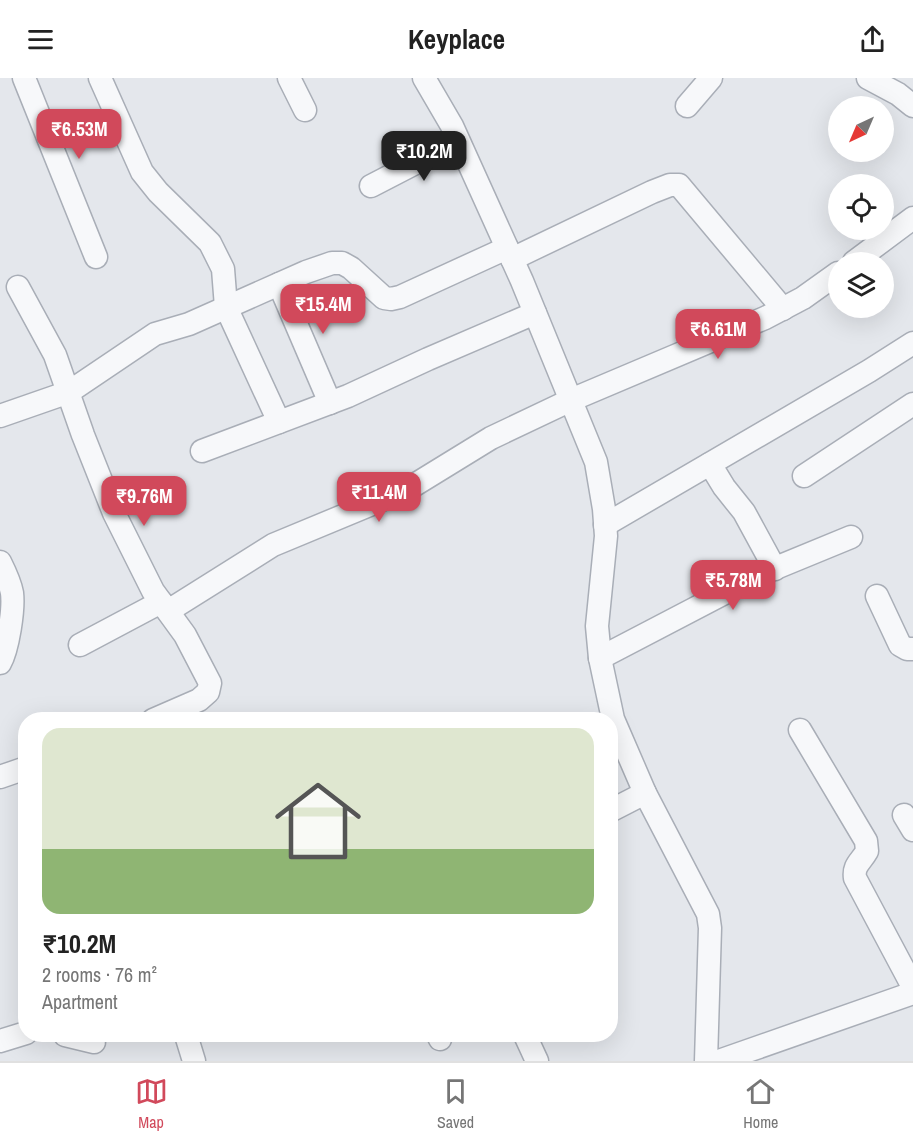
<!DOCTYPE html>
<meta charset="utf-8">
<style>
:root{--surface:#fff;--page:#f6f6f6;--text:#222;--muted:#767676;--line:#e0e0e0;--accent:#d1495b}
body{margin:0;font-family:"Archivo Narrow",sans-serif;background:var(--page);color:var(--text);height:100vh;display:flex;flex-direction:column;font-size:22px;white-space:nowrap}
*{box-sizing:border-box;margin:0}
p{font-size:20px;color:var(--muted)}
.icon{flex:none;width:33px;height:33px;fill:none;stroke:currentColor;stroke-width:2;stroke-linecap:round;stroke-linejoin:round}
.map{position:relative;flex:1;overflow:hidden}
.details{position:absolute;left:18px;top:634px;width:600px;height:330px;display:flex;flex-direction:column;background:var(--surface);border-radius:24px;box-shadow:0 6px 24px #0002}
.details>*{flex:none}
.needle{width:39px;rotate:224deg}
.tools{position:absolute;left:828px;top:18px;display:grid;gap:12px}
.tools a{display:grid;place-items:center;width:66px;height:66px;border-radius:50%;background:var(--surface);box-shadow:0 6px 24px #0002;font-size:30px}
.price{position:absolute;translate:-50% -51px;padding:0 14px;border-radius:12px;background:var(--accent);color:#fff;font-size:20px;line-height:39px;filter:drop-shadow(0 2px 3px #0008)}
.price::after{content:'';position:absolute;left:50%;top:36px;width:18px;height:14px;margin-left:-9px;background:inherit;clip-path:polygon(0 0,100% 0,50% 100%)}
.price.active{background:#222;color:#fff}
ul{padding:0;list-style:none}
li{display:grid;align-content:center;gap:12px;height:318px;padding:0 24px}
li span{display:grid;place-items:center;height:186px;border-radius:18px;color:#555}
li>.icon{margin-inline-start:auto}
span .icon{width:108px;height:108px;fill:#fffc;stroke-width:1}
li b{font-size:26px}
header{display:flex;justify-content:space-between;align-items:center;height:78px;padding:0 24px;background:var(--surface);font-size:27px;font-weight:800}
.tab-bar{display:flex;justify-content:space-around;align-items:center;height:84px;border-top:2px solid var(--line);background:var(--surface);font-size:16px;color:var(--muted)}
.tab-bar a{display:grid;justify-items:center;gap:3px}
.tab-bar .active{color:var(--accent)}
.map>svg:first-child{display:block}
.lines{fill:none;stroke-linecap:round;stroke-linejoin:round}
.street-casing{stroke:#a9aeb7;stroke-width:25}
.street{stroke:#f7f8fa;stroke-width:22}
</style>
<header><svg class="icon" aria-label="menu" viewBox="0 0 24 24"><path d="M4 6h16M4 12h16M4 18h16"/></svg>Keyplace<svg class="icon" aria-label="share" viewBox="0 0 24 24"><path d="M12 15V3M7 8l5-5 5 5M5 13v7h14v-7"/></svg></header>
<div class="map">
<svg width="913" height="983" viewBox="0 0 913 983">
<rect width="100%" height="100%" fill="#e4e7ec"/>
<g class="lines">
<defs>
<g id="street">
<path d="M 24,0 L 96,179"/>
<path d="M 100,0 L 142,94 L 158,114 L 210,165 L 223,191 L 226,229 L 279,344"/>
<path d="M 289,0 L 305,32"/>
<path d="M 424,0 L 452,48 L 522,203 L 596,384 L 604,431 L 606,458 L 597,548 L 600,580 L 613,641 L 645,715 L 708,836 L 710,850 L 706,983"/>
<path d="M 868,0 L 898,16 L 913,28"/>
<path d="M 687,28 L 711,0"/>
<path d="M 371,108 L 458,63"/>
<path d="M 512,181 L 652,114 L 670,107 L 679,107 L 783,231"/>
<path d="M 854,184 L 913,140"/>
<path d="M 279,206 L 330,325"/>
<path d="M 18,209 L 55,277 L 83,357 L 114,435 L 153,513 L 185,557 L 210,605 L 208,614 L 199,622 L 153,642"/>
<path d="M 0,338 L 69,314 L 155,256 L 189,246 L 306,194 L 332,185 L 342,185 L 351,190 L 384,220 L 391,221 L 400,219 L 507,170"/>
<path d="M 202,373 L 348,318 L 428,281 L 535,235"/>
<path d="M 710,386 L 724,409 L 744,434 L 775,491"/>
<path d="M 804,398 L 913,326"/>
<path d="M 605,447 L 869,293 L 913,265"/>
<path d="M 0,484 C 5,494 10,504 12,515 C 14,531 8,571 0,585"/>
<path d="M 877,518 L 900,567 L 907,571 L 913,571"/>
<path d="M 168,533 L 273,467 L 408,411 L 491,360 L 571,322 L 765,240 L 803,220 L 838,195"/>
<path d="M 80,567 L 161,524"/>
<path d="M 600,580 L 761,496 L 851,459"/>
<path d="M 800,652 L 866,763 L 867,773 C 861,784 853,787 855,800 L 913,909"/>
<path d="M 0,699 L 26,690"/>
<path d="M 610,733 L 645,715"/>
<path d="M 904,737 L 913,752"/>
<path d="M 65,957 L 94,964"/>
<path d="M 186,957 L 194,983"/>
<path d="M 438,957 L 440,961"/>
<path d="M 525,957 L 537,983"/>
<path d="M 0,963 L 26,955"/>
<path d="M 719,983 L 913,915"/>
</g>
</defs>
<use href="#street" class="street-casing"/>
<use href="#street" class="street"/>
</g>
</svg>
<div class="tools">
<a><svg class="needle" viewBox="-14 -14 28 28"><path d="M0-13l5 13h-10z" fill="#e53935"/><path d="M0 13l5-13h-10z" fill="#767676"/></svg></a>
<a><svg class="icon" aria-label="locate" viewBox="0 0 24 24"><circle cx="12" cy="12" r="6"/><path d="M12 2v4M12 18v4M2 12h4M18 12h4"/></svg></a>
<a><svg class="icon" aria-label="layers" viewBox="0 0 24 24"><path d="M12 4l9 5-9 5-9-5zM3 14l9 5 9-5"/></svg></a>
</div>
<b class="price" style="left:79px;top:82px">₹6.53M</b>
<b class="price active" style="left:424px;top:104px">₹10.2M</b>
<b class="price" style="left:323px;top:257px">₹15.4M</b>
<b class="price" style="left:718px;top:282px">₹6.61M</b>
<b class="price" style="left:379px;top:445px">₹11.4M</b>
<b class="price" style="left:144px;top:449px">₹9.76M</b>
<b class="price" style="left:733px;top:533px">₹5.78M</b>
<section class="details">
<ul>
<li><span style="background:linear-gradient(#dfe7d0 65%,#8fb573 0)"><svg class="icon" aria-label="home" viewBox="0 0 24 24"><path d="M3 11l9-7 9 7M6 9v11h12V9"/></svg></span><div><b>₹10.2M</b><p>2 rooms · 76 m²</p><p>Apartment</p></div></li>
</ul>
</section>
</div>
<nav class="tab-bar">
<a class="active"><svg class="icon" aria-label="map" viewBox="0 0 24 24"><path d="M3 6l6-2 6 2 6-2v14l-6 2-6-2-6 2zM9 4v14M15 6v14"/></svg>Map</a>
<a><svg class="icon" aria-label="saved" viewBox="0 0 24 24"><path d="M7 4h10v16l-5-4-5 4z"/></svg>Saved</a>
<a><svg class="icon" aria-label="home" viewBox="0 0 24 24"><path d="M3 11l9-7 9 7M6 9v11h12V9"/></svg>Home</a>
</nav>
